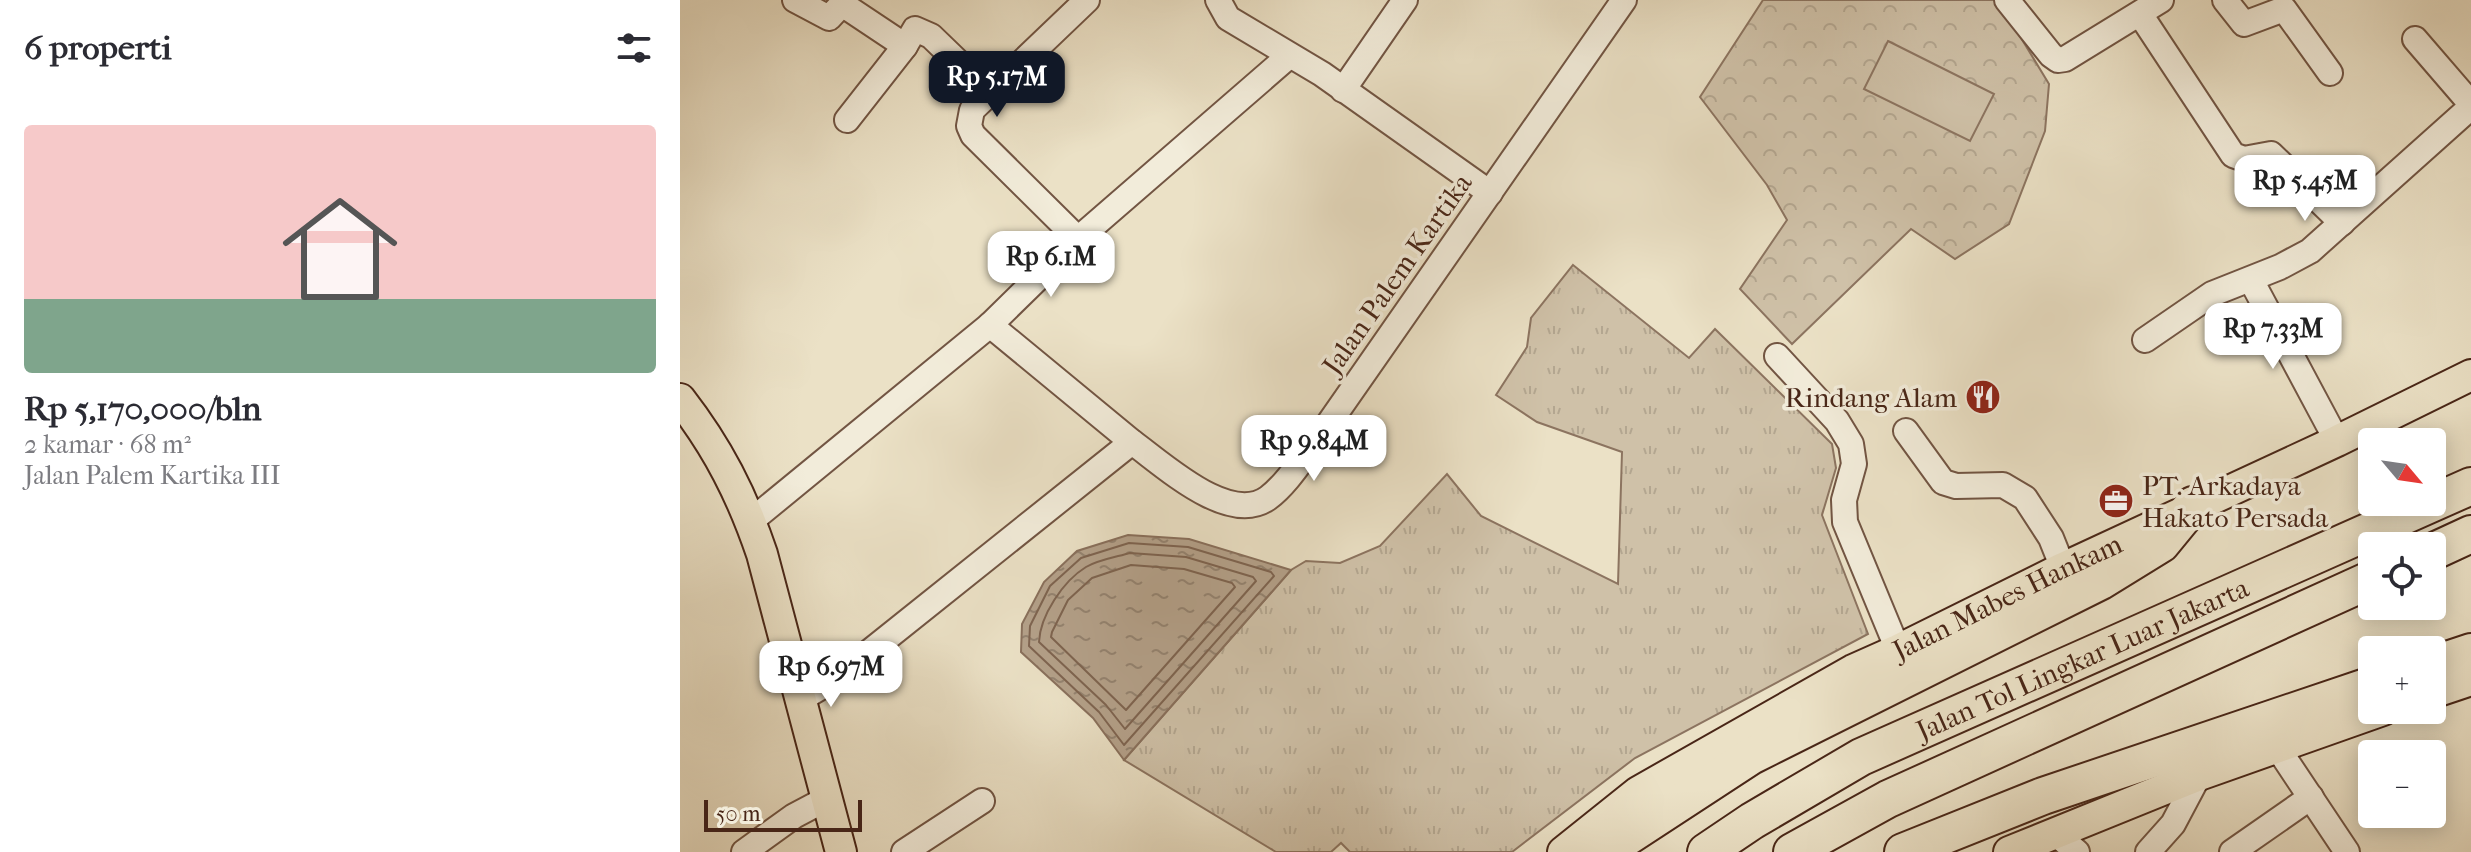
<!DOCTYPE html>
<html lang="id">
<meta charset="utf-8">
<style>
:root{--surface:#fff;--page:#f2f2f3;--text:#2b2b33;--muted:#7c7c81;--accent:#111827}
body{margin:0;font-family:"IM FELL French Canon",serif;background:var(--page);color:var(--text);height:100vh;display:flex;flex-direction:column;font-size:30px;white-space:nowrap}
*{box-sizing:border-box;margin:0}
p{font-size:26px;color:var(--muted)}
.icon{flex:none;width:44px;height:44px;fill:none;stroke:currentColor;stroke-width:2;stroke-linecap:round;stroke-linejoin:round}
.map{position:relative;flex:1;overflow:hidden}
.side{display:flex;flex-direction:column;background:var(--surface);width:680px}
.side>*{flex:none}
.needle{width:52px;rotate:119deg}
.buttons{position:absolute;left:1678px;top:428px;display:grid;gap:16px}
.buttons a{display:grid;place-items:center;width:88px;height:88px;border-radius:8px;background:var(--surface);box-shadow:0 4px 20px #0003;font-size:40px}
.scale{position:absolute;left:24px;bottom:20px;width:158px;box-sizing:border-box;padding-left:8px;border:4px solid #492617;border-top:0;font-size:22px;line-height:28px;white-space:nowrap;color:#492617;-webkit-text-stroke:6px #f2ecda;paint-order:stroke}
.price{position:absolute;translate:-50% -68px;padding:0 18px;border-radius:16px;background:#fff;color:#222;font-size:26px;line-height:52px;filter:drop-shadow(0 2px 4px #0008)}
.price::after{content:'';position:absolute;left:50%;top:48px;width:24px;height:18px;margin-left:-12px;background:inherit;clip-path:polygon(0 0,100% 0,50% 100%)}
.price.active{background:var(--accent);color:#fff}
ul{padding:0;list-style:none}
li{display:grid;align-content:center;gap:16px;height:424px;padding:0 24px}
li span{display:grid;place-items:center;height:248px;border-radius:8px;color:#555}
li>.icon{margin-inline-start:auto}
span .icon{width:144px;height:144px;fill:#fffc;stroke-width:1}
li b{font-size:34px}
h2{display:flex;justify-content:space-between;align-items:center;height:96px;padding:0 24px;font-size:34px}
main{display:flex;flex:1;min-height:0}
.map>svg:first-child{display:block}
.grass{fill:url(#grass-tufts);stroke:#8c7460;stroke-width:2}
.park{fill:url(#park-crowns);stroke:#8c7460;stroke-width:2}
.pitch{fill:#cfc1a8;stroke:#8c7460;stroke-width:2}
.water{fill:url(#water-ripples);stroke:#89705c;stroke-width:2}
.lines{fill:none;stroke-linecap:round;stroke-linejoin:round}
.shore{stroke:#7e6450;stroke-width:2}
.minor-casing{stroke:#725543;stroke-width:28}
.major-casing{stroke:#492617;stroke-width:34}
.highway-casing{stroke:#492617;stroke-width:40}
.minor{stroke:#f2ecda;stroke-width:24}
.major{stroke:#ebe1c6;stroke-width:30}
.highway{stroke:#ebe1c6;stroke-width:36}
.labels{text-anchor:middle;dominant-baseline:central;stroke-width:7;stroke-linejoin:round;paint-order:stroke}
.street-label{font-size:28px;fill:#492617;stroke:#f2ecda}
.poi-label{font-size:28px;fill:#492617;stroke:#f2ecda;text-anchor:end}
</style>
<main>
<section class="side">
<h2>6 properti<svg class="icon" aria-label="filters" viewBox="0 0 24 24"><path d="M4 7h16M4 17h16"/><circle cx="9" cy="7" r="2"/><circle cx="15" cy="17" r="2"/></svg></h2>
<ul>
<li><span style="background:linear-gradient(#f6c9c9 70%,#7fa58c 0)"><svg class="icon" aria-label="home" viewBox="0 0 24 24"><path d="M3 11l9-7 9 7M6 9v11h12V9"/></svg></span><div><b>Rp 5,170,000/bln</b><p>2 kamar · 68 m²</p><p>Jalan Palem Kartika III</p></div></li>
</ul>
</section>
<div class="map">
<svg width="1791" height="852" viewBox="0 0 1791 852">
<defs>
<pattern id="grass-tufts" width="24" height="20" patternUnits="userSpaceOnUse" patternTransform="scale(2)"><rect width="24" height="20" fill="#cfc1a8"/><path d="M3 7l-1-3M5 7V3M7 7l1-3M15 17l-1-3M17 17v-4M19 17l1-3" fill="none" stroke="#b3a690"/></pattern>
<pattern id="park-crowns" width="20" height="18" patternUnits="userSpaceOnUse" patternTransform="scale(2)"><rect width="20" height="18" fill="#cfc1a8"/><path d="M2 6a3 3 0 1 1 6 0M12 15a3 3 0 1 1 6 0" fill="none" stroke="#b3a690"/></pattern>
<pattern id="water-ripples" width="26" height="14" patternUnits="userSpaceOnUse" patternTransform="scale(2)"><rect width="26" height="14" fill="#b4a18a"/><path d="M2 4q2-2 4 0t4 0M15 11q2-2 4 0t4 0" fill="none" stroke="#948370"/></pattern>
</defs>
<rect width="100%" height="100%" fill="#ebe1c6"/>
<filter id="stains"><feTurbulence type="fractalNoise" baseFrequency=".0025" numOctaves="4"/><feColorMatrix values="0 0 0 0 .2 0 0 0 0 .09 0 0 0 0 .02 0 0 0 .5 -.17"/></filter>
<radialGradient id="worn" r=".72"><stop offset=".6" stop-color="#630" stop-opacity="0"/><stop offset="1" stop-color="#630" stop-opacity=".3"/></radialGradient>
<path class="grass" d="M 893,265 L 1009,358 L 1035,329 L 1152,444 L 1156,468 L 1142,515 L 1188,634 L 955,758 L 832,852 L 670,852 L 661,843 L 651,852 L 596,852 L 444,760 L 611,570 L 626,561 L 660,563 L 700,546 L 767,474 L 801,516 L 938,584 L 942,452 L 857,422 L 816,395 L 847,347 L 851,318 Z"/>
<path class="park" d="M 1083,0 L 1318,0 L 1369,84 L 1365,131 L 1329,224 L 1275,259 L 1231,229 L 1112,344 L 1060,289 L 1107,220 L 1087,185 L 1020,97 Z"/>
<path class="pitch" d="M 1208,41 L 1314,94 L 1290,141 L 1184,89 Z"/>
<path class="water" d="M 448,535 L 509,539 L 611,570 L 444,760 L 413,718 L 341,652 L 342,624 L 364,582 L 397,551 Z"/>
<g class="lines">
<g class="shore">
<path d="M 449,543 L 508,547 L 591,572 L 594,576 L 444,745 L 419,712 L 349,646 L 350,626 L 370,586 L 401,558 Z"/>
<path d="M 450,553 L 506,557 L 573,577 L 576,581 L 445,729 L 426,705 L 359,642 C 360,616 383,581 406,567 C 418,560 436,557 450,553 Z"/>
<path d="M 451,565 L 504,569 L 552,583 L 555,587 L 446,710 L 371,637 L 372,632 L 388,600 L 412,578 Z"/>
</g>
<defs>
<g id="minor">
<path d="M 115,0 L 149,18 L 162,4 L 225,46"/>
<path d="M 538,0 L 548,18 L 642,74 L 810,193"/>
<path d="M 1327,0 L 1371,55 L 1378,60 L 1385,59 L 1481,0"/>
<path d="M 1545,0 L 1564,24 L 1604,9 L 1650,73"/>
<path d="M 1460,14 L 1553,155 L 1564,159 L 1591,154 L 1662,223"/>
<path d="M 1735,39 L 1791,104"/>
<path d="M 663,90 L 725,0"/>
<path d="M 167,120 L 225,46 L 235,29 L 251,36 L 309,92"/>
<path d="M 398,239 L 293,135 L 289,126 L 292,110 L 407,0"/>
<path d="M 1571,280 L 1657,441"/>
<path d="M 310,325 L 452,442"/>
<path d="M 1465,340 L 1532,294 L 1600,267 L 1630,251 L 1791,107"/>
<path d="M 1097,356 L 1157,421 L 1171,444 L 1174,464 L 1164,500 L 1165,522 L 1218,650"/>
<path d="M 1226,431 L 1263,482 L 1276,486 L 1323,485 L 1345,498 L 1371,538 L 1383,568"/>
<path d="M 71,521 L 310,325 L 398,239 L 609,56"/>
<path d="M 121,699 L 158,677 L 452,442 C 484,465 549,526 588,498 C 608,483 624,456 640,436 L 944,0"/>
<path d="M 1597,747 L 1667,852"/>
<path d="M 1375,833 L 1397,852"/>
<path d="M 64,852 L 114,816 L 148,798"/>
<path d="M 224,852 L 302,801"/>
<path d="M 1468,852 L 1493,824 L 1519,775"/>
<path d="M 1552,852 L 1631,797"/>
</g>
<g id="major">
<path d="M 0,399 C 38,448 62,495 82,554 L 161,852"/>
<path d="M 1752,693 L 1791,680"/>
<path id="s1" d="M 883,852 L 958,792 L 1173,670 L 1218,650 L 1383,568 L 1657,441 L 1791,375"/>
<path d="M 1329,852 L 1519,775 L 1703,710"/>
</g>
<g id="highway">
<path d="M 1752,552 L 1791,534"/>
<path d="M 1752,665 L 1791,652"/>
<path d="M 924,852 L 1071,756 L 1421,581 L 1481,544 L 1513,505"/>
<path id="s2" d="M 1026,852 L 1072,821 L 1181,757 L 1791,486"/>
<path d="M 1112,852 L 1208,799 L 1692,579"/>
<path d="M 1223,852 L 1363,796 L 1692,685"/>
</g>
</defs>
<use href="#minor" class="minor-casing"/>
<use href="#major" class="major-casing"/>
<use href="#highway" class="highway-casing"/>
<use href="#minor" class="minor"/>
<use href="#major" class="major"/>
<use href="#highway" class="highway"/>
</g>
<defs>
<symbol id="restaurant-disc" viewBox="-11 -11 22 22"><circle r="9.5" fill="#8f2418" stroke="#f2ecda"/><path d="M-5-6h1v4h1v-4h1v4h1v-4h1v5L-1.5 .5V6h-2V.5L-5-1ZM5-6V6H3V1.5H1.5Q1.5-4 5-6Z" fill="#fff"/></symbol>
<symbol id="office-disc" viewBox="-11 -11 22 22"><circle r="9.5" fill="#8f2418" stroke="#f2ecda"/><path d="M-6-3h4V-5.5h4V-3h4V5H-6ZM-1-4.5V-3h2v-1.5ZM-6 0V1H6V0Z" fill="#fff"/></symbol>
</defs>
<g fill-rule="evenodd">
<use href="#restaurant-disc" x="1283" y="377" width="40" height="40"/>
<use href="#office-disc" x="1416" y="481" width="40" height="40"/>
</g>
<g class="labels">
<g class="street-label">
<text transform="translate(717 274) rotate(-55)">Jalan Palem Kartika</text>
<text stroke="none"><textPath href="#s1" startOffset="514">Jalan Mabes Hankam</textPath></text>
<text stroke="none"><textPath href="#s2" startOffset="424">Jalan Tol Lingkar Luar Jakarta</textPath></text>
</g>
<g class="poi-label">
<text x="1277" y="397">Rindang Alam</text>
<text x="1462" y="485" text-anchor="start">PT. Arkadaya<tspan x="1462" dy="32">Hakato Persada</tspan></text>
</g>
</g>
<rect width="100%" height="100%" filter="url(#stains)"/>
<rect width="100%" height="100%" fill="url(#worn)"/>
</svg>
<div class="buttons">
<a><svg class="needle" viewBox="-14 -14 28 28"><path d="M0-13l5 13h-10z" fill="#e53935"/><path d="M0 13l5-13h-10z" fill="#7c7c81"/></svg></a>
<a><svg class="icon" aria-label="locate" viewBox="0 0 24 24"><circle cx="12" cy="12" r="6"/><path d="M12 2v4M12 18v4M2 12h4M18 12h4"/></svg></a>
<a>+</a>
<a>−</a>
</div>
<div class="scale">50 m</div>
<b class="price active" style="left:317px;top:119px">Rp 5.17M</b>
<b class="price" style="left:1625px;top:223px">Rp 5.45M</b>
<b class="price" style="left:371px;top:299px">Rp 6.1M</b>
<b class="price" style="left:1593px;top:371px">Rp 7.33M</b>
<b class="price" style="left:634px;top:483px">Rp 9.84M</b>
<b class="price" style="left:151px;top:709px">Rp 6.97M</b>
</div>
</main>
